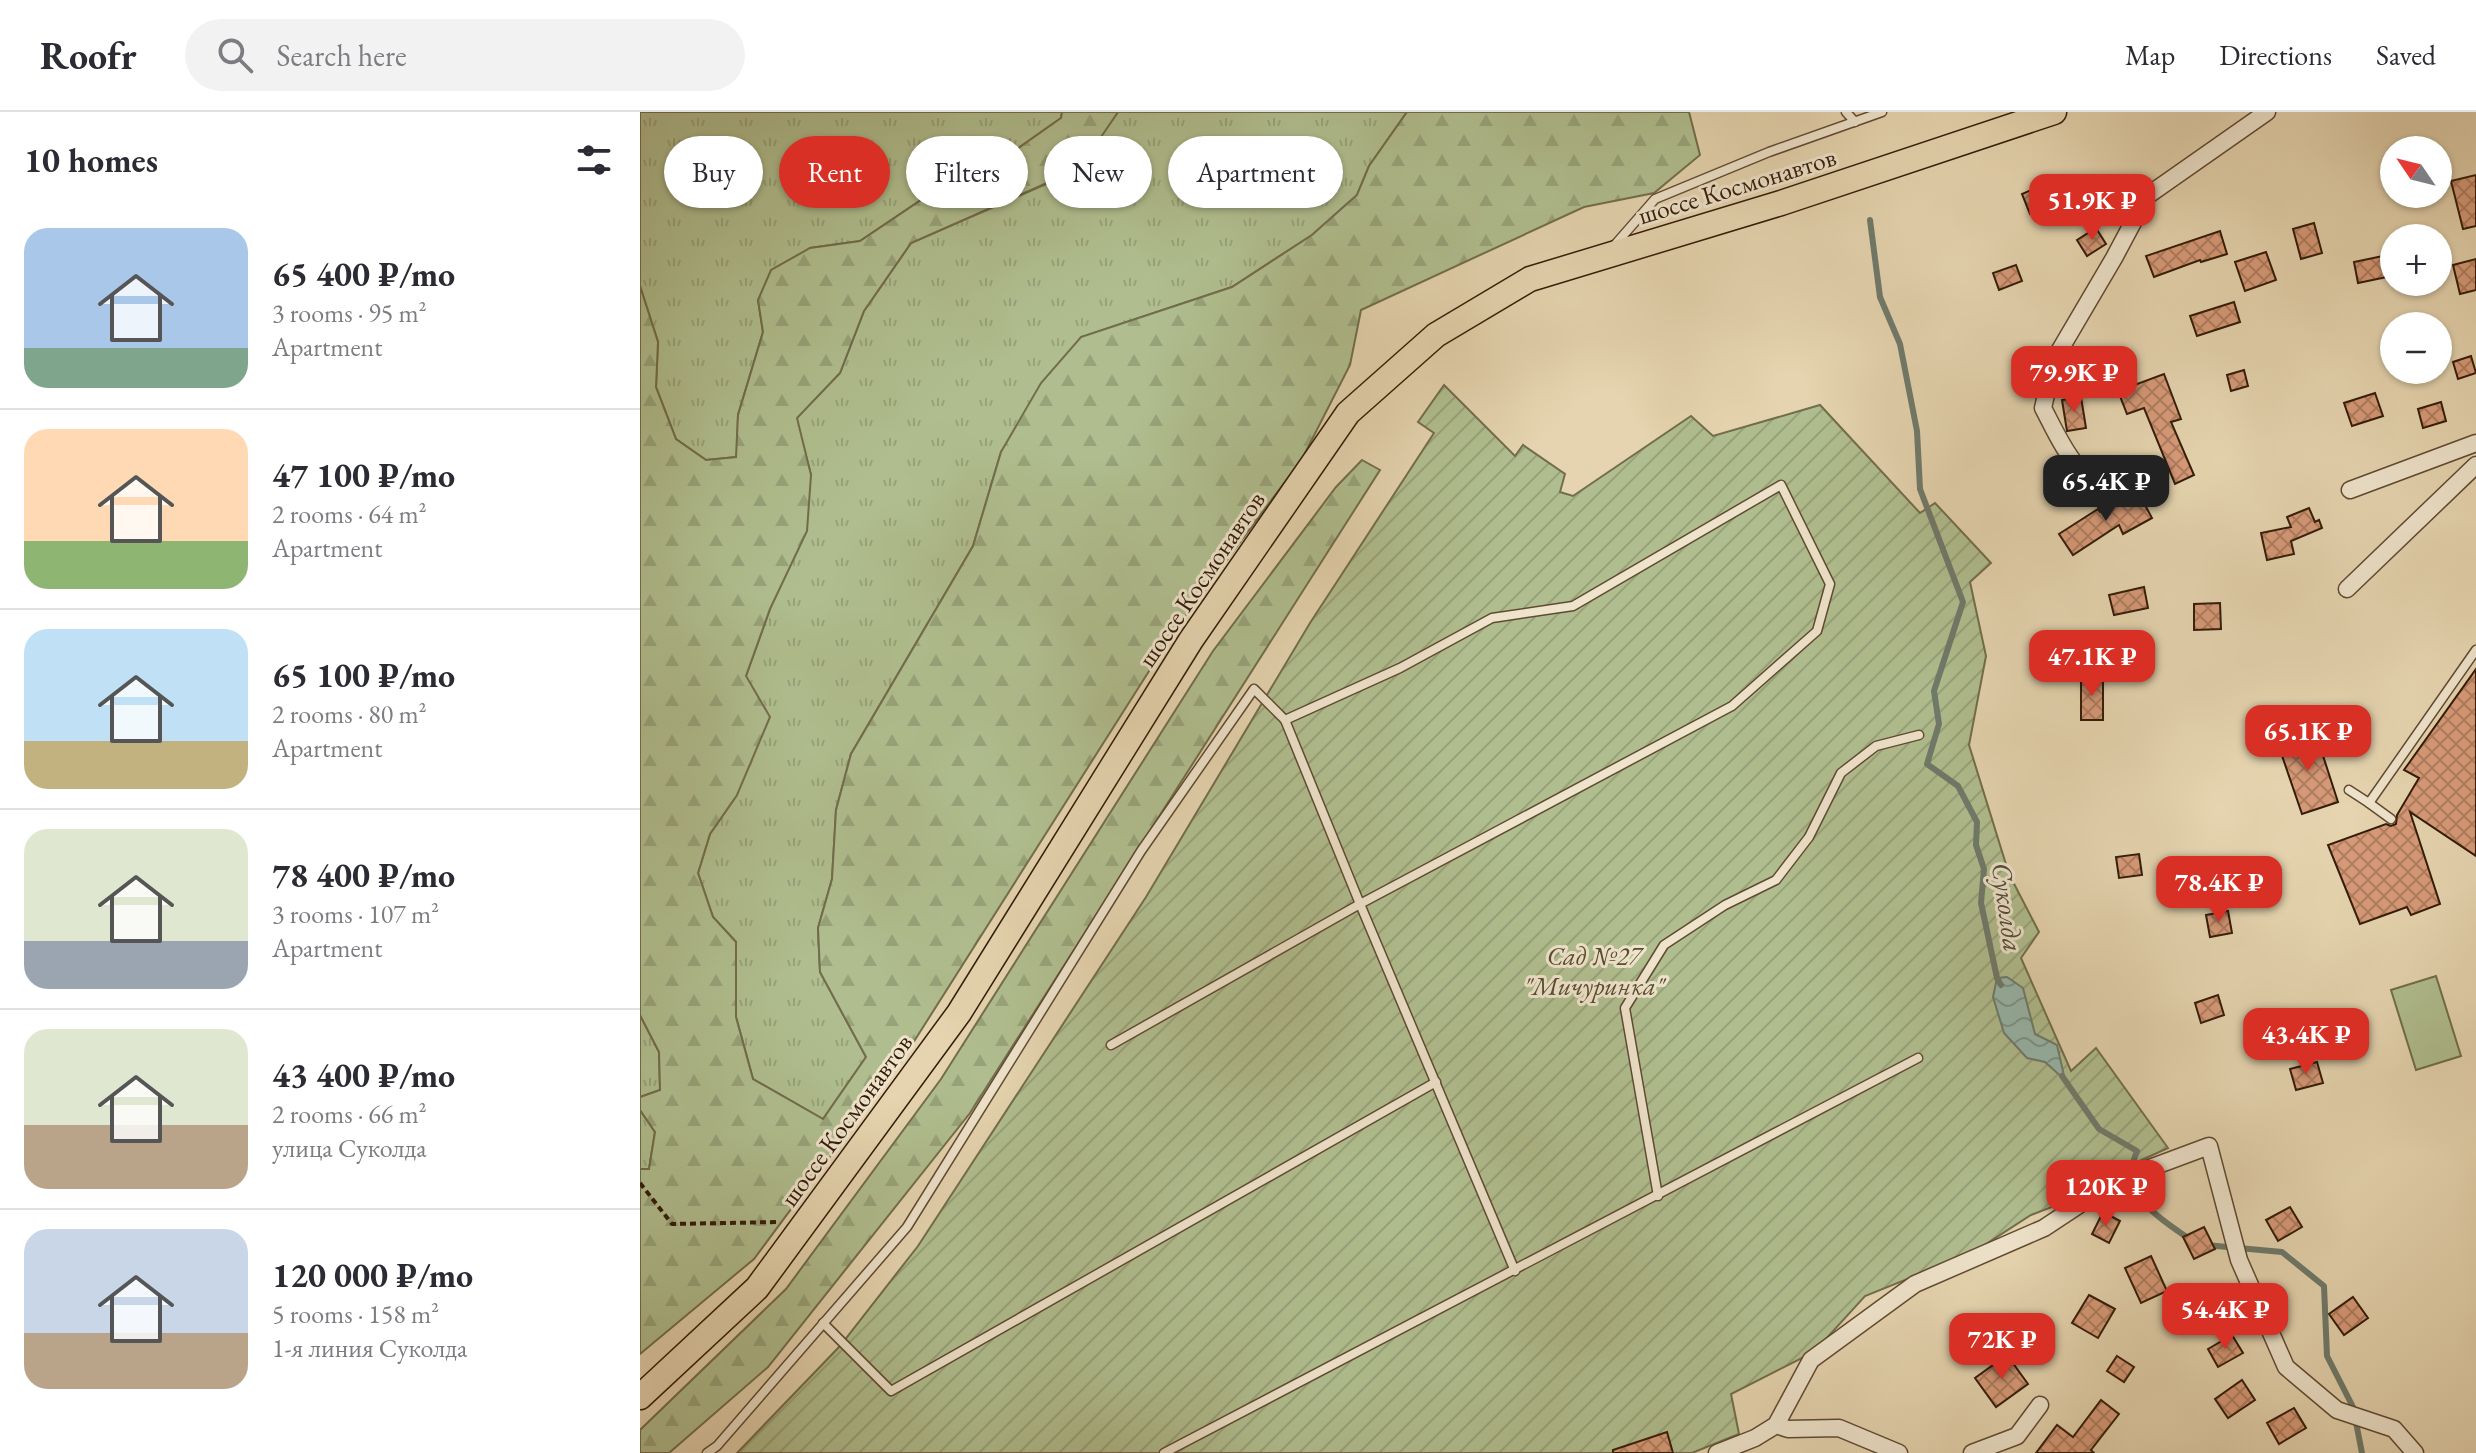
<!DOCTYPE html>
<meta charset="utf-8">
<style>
:root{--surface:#fff;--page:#f2f2f3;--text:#2b2b33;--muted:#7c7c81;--line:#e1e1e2;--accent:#d93025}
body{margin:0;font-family:"EB Garamond",serif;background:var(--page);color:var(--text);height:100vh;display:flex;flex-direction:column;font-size:30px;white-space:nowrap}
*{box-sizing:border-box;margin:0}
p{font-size:26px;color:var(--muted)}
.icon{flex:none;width:44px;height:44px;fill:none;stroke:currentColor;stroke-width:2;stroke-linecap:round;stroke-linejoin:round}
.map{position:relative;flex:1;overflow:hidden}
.drawer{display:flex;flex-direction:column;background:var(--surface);width:640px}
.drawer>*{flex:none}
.guide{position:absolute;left:24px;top:24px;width:760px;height:72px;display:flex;gap:16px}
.needle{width:52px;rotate:305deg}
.tools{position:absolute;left:1740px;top:24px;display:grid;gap:16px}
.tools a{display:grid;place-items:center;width:72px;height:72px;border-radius:50%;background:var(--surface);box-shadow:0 2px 6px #0004;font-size:40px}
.price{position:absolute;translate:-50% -68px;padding:0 18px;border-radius:16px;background:var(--accent);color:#fff;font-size:26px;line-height:52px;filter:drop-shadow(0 2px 4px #0008)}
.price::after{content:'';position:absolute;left:50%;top:48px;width:24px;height:18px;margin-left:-12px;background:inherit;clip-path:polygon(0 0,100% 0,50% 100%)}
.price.current{background:#222;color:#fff}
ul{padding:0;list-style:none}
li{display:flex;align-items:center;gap:24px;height:200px;padding:0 24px}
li+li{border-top:2px solid var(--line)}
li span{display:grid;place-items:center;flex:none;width:224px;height:160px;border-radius:24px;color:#555}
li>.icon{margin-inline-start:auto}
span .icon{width:96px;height:96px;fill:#fffc;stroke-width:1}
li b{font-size:34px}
h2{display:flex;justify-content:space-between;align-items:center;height:96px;padding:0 24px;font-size:34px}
.tag{padding:0 28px;border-radius:36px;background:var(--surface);box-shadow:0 2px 6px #0004;font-size:28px;line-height:72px}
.tag.current{background:var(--accent);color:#fff}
header{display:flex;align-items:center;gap:48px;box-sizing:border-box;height:112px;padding:0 40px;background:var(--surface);border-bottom:2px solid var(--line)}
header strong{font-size:38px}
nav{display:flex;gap:44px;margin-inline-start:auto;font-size:28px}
.search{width:560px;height:72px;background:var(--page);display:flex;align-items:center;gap:20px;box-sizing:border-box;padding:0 28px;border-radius:44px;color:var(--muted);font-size:30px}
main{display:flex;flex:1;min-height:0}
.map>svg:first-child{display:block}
.grass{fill:url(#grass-tufts);stroke:#726d4c;stroke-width:2}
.forest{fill:url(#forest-firs);stroke:#726d4c;stroke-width:2}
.garden{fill:url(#garden-furrows);stroke:#726d4c;stroke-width:2}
.pitch{fill:#b0be8f;stroke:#726d4c;stroke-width:2}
.water{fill:url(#water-waves);stroke:#6f7a6b;stroke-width:2}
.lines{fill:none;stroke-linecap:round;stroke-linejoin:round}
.stream{stroke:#6f7a6b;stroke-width:6}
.building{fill:url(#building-cross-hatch);stroke:#341c08;stroke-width:2}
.service-casing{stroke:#604a32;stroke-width:11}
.minor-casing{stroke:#604a32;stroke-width:19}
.primary-casing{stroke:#341c08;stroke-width:27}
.path{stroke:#341c08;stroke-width:4;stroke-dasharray:6 4;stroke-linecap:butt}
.service{stroke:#eee3cb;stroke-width:8}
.minor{stroke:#eee3cb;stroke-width:16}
.primary{stroke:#e5d4af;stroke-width:24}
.labels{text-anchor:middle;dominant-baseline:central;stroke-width:6;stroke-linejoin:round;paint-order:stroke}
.street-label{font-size:26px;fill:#341c08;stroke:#eee3cb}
.park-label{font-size:26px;font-style:italic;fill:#594d30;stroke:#eee3cb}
.water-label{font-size:28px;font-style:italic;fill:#514b3a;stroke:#eee3cb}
</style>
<header>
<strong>Roofr</strong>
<div class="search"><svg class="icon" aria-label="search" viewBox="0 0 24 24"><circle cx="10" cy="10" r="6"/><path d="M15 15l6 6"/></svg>Search here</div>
<nav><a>Map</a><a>Directions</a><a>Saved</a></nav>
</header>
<main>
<section class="drawer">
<h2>10 homes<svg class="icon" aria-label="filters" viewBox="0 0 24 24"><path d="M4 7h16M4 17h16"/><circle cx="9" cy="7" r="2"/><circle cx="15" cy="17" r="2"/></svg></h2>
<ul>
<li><span style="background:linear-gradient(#a9c7e8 75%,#7fa58c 0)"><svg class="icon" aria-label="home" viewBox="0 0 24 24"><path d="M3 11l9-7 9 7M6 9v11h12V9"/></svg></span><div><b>65 400 ₽/mo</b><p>3 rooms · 95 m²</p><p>Apartment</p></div></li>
<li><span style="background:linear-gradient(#ffd9b3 70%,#8fb573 0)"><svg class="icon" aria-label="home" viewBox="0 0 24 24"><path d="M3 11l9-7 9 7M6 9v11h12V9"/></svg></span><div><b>47 100 ₽/mo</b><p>2 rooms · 64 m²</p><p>Apartment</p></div></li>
<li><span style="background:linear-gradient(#bfe0f5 70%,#c2b280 0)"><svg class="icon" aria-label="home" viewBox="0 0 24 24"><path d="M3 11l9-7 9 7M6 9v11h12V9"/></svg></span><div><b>65 100 ₽/mo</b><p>2 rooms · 80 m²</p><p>Apartment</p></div></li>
<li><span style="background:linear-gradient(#dfe7d0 70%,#9aa5b1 0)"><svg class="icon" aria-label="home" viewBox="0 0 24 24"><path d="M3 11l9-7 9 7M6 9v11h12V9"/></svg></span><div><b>78 400 ₽/mo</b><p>3 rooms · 107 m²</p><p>Apartment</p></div></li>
<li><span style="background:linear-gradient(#dfe7d0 60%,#b9a48a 0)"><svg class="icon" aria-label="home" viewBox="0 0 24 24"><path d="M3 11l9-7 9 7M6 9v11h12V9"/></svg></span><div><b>43 400 ₽/mo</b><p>2 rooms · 66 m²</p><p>улица Суколда</p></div></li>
<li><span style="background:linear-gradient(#c9d6e8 65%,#b9a48a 0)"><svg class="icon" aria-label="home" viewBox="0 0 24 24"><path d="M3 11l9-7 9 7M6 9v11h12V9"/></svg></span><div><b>120 000 ₽/mo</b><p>5 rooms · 158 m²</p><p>1-я линия Суколда</p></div></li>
</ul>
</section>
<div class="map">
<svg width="1836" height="1341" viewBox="0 0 1836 1341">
<defs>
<pattern id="grass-tufts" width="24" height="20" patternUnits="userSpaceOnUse" patternTransform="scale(2)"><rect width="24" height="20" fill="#b0be8f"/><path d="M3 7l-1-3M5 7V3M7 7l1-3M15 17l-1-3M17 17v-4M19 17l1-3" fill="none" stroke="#98a37a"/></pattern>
<pattern id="forest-firs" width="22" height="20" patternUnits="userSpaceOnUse" patternTransform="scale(2)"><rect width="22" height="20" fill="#b0be8f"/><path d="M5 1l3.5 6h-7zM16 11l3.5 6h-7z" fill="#98a37a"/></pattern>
<pattern id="garden-furrows" width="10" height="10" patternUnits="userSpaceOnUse" patternTransform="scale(2)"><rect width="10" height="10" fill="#b0be8f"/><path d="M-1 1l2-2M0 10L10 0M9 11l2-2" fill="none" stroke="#98a37a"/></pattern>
<pattern id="water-waves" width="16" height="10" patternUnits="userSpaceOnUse" patternTransform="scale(2)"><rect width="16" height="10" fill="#96b8ad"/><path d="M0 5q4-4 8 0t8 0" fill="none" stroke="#7b958b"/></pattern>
<pattern id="building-cross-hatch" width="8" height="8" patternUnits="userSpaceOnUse" patternTransform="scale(2)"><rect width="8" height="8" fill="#d79a78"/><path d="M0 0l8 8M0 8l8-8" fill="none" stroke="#af7d60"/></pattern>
</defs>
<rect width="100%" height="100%" fill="#e5d4af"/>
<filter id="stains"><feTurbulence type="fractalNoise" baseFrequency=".0025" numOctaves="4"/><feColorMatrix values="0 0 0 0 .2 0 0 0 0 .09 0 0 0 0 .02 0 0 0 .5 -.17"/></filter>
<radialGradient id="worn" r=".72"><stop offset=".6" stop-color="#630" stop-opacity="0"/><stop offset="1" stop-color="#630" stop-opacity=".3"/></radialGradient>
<g class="grass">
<path d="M 0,0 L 422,0 L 421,6 L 356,52 L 290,82 L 220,129 L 170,136 L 118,188 L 123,220 L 98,303 L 97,345 L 66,348 L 36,327 L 16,275 L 18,230 L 0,174 Z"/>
<path d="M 478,0 L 767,0 L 729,54 L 717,83 L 672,123 L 592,175 L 441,225 L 361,340 L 333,434 L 211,642 L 196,698 L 192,767 L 178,816 L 180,860 L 226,945 L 183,1007 L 113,967 L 96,905 L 96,830 L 73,805 L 58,761 L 70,722 L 97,683 L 106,564 L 130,497 L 171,363 L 156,306 L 200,261 L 224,199 L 271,131 L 459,49 L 458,28 Z"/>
<path d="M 0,903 L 19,940 L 20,978 L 0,985 Z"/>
<path d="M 0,998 L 15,1020 L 9,1057 L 0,1057 Z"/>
</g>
<g class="forest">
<path d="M 422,0 L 478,0 L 459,28 L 459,48 L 271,131 L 224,199 L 200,261 L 157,306 L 171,363 L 167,419 L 130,497 L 106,564 L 130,605 L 97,683 L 70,722 L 58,761 L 73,805 L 96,830 L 96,905 L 113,967 L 183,1007 L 226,945 L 180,860 L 178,816 L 192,767 L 196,698 L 211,642 L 333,434 L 361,340 L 401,271 L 441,225 L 592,175 L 672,123 L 717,83 L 729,54 L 767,0 L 1049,0 L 1060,43 L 1014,81 L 944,95 L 721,198 L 710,253 L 662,347 L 537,515 L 266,942 L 114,1147 L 0,1242 L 0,1057 L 9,1057 L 15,1020 L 0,998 L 0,985 L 20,978 L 19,940 L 0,903 L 0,174 L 18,230 L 16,275 L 36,327 L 66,348 L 96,345 L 98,303 L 123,220 L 118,188 L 131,158 L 170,136 L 220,129 L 290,82 L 356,52 L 421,6 Z"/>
<path d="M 722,348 L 740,358 L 330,1001 L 128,1255 L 29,1341 L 0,1341 L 0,1318 L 146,1177 L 301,967 L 573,539 L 696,375 Z"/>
</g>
<path class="garden" d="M 804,273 L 875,344 L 883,333 L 925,362 L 920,380 L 933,384 L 1051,304 L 1073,324 L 1180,293 L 1280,401 L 1295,391 L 1351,451 L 1330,470 L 1346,544 L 1329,633 L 1369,762 L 1399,820 L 1381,846 L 1431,959 L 1456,936 L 1528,1036 L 1449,1072 L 1446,1066 L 1422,1071 L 1430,1088 L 1391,1103 L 1332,1141 L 1225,1184 L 1174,1240 L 1091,1282 L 1099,1322 L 1052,1341 L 97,1341 L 200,1234 L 278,1134 L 506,785 L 670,511 L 794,321 L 778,310 Z"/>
<path class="pitch" d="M 1796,864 L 1821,944 L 1776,958 L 1751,878 Z"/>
<path class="water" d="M 1367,865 L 1383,876 L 1395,922 L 1417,933 L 1425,968 L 1405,950 L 1387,946 L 1364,921 L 1353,885 L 1357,866 Z"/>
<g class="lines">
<g class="stream">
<path d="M 1230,108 L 1240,185 L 1260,232 L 1277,319 L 1280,377 L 1323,490 L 1294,579 L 1299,612 L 1287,652 L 1318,674 L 1337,710 L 1336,733 L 1344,757 L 1341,791 L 1357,866 L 1361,873"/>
<path d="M 1422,964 L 1459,1017 L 1497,1039 C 1495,1044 1492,1052 1492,1058 C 1491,1091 1528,1112 1551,1128"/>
<path d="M 1566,1133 L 1642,1140 L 1684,1174 L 1687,1244 L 1713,1295 L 1722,1341"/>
</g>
</g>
<g class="building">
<path d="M 1836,63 L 1836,114 L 1823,117 L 1811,69 Z"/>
<path d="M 1407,71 L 1415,92 L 1390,102 L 1382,82 Z"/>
<path d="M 1674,111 L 1682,141 L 1661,147 L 1653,117 Z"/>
<path d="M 1456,116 L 1466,132 L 1447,144 L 1437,128 Z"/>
<path d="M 1580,119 L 1587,142 L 1561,150 L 1560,148 L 1514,165 L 1506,144 Z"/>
<path d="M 1626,140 L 1636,168 L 1605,179 L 1595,150 Z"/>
<path d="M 1743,144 L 1747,165 L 1718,171 L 1714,150 Z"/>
<path d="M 1836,147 L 1836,178 L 1820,182 L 1813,153 Z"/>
<path d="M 1376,153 L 1382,169 L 1359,178 L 1353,161 Z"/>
<path d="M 1594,190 L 1600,210 L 1557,224 L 1550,204 Z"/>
<path d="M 1831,244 L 1836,261 L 1818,267 L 1813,250 Z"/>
<path d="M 1604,258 L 1608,274 L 1591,279 L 1587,263 Z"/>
<path d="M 1524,262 L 1541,307 L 1531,310 L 1554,363 L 1535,372 L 1504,296 L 1487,302 L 1478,279 Z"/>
<path d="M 1735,281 L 1743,304 L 1712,314 L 1704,291 Z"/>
<path d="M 1441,285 L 1446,316 L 1427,319 L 1422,288 Z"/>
<path d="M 1801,290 L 1806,309 L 1783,316 L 1778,297 Z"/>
<path d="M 1498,380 L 1512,406 L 1483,422 L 1479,413 L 1433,443 L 1419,422 L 1458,397 L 1460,400 Z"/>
<path d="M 1669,396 L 1675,410 L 1679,408 L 1682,416 L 1651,429 L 1654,442 L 1627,448 L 1621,421 L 1651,415 L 1647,405 Z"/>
<path d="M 1504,475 L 1508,496 L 1474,503 L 1469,483 Z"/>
<path d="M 1580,491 L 1581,517 L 1554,518 L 1554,492 Z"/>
<path d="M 1836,557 L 1836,744 L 1770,700 L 1800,792 L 1771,803 L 1767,795 L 1720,812 L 1688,733 L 1746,712 L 1751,714 L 1756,712 L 1757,703 L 1779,666 L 1764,658 Z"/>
<rect x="1441" y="564" width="22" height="44"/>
<path d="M 1675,619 L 1698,690 L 1662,702 L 1638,632 Z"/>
<path d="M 1499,742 L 1502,763 L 1479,766 L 1476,745 Z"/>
<path d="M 1588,799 L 1592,821 L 1570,825 L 1566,803 Z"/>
<path d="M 1578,883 L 1584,903 L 1561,911 L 1555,891 Z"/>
<path d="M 1677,950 L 1683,971 L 1656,978 L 1650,957 Z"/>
<path d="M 1650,1095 L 1662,1115 L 1638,1129 L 1626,1108 Z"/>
<path d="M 1463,1100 L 1480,1109 L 1469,1131 L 1452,1122 Z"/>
<path d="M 1564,1115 L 1575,1137 L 1554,1147 L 1543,1125 Z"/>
<path d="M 1511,1144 L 1527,1179 L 1501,1191 L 1485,1156 Z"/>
<path d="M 1449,1183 L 1475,1197 L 1458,1226 L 1432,1211 Z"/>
<path d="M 1713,1185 L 1728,1206 L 1704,1223 L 1689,1202 Z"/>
<path d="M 1592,1223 L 1603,1241 L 1578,1255 L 1568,1237 Z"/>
<path d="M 1367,1243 L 1388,1272 L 1356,1295 L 1335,1266 Z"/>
<path d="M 1477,1244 L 1494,1255 L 1484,1270 L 1467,1259 Z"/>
<path d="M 1602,1268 L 1615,1288 L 1588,1306 L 1575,1287 Z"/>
<path d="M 1461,1288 L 1479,1302 L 1451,1338 L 1454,1341 L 1396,1341 L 1417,1313 L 1433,1325 Z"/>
<path d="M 1654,1296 L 1666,1316 L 1639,1332 L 1627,1311 Z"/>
<path d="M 1027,1320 L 1033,1341 L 973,1341 L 973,1338 Z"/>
</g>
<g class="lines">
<defs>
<g id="service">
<path d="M 1206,0 L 1215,10"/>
<path d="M 973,135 L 1015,87 L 1129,40 L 1242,0"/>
<path d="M 1709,678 L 1729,691 L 1836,538"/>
<path d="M 1729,691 L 1751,707"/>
<path d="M 471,933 L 720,792 L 1092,594 L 1177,519 L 1190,472 L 1141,373 L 933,494 L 852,506 L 760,556 L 645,608"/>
<path d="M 1018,1084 L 985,896 L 1024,833 L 1085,793 L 1136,768 L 1169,725 L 1201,661 L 1236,634 L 1279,623"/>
<path d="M 183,1211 L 251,1279 L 796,970"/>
<path d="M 67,1341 L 77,1334 L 267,1115 L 501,739 L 614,577 L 645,608 L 720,792 L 875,1159"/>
<path d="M 524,1341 L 1278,946"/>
</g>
<g id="minor">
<path d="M 1473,376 C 1436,370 1419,326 1403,296 L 1414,248 L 1474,146 L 1507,84 L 1627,0"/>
<path d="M 1710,378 L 1836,331"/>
<path d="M 1707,477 L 1836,353"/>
<path d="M 1136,1313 L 1148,1317 L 1199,1316 L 1259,1341"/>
<path d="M 1077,1341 L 1115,1326 L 1136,1313 L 1171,1248 L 1275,1172 L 1404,1116 L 1475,1069 L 1569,1034 L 1599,1148 L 1646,1255 L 1697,1298 L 1754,1317 L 1775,1341"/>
<path d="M 1332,1341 L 1377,1324 L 1400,1293"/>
</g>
<path id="primary" d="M 0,1285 L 117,1176 L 319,901 L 551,528 L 708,301 L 796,223 L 890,167 L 1141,91 L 1414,0"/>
</defs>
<use href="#service" class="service-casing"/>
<use href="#minor" class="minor-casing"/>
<use href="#primary" class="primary-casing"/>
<path class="path" d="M 0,1071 L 32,1112 L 140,1110"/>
<use href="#service" class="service"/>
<use href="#minor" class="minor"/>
<use href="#primary" class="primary"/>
</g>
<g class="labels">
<g class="street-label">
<text transform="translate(1097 74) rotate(-17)">шоссе Космонавтов</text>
<text transform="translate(561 467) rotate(-56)">шоссе Космонавтов</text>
<text transform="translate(206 1008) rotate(-54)">шоссе Космонавтов</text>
</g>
<g class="park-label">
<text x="954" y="844">Сад №27<tspan x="954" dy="30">"Мичуринка"</tspan></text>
</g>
<g class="water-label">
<text transform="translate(1368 795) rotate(82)">Суколда</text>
</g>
</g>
<rect width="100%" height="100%" filter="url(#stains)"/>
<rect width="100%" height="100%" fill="url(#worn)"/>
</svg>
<div class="tools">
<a><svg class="needle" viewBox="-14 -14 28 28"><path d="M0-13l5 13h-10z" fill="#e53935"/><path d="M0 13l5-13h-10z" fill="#7c7c81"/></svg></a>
<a>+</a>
<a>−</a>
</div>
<b class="price" style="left:1452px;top:130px">51.9K ₽</b>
<b class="price" style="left:1434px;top:302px">79.9K ₽</b>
<b class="price current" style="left:1466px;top:411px">65.4K ₽</b>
<b class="price" style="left:1452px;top:586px">47.1K ₽</b>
<b class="price" style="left:1668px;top:661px">65.1K ₽</b>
<b class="price" style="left:1579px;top:812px">78.4K ₽</b>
<b class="price" style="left:1666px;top:964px">43.4K ₽</b>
<b class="price" style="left:1466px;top:1116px">120K ₽</b>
<b class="price" style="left:1585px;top:1239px">54.4K ₽</b>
<b class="price" style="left:1362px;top:1269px">72K ₽</b>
<div class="guide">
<a class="tag">Buy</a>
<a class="tag current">Rent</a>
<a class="tag">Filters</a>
<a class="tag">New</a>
<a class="tag">Apartment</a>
</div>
</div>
</main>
